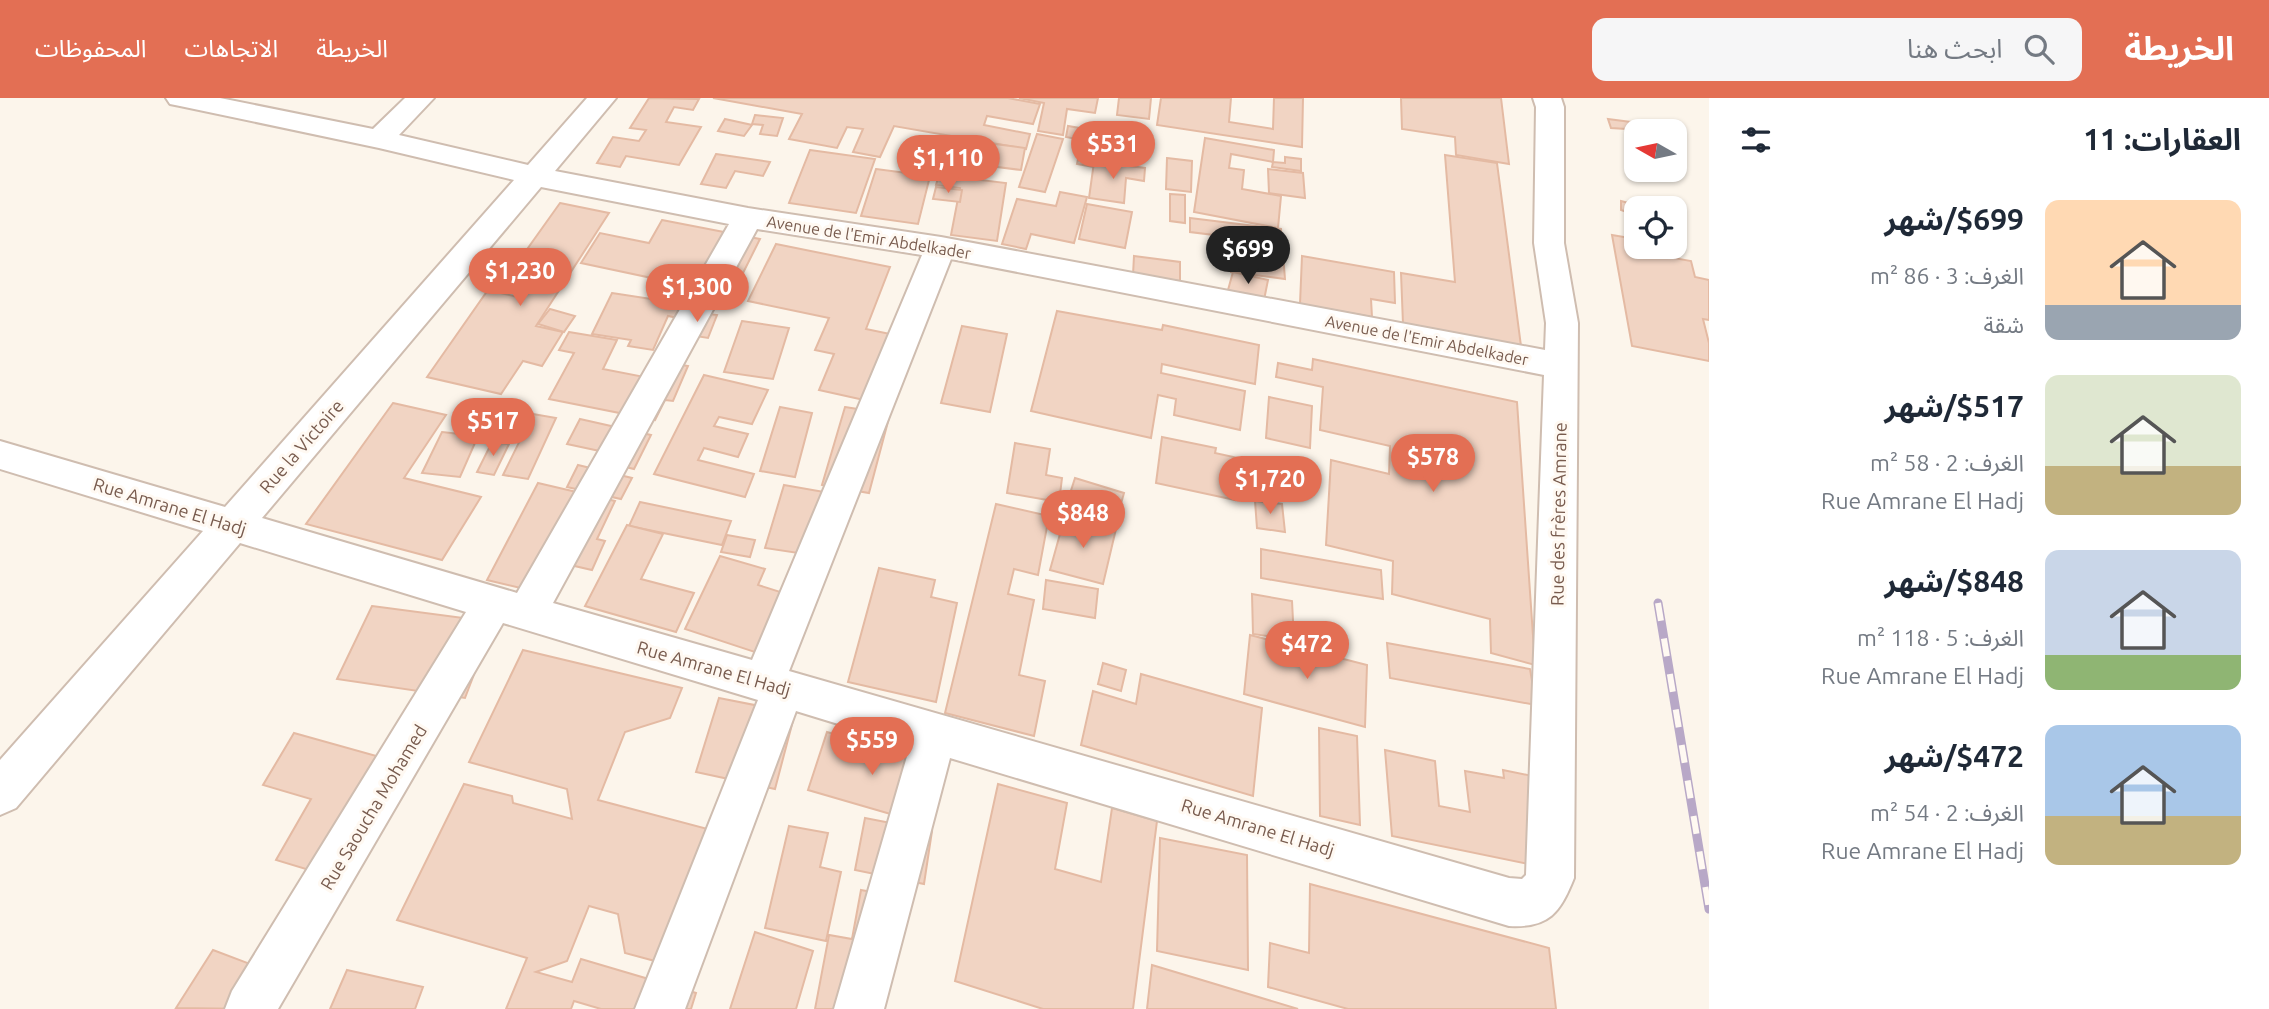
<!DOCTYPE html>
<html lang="ar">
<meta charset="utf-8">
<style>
:root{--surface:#fff;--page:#f6f6f7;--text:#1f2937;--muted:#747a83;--accent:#e36f54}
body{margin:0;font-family:Ubuntu,"Noto Sans Arabic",sans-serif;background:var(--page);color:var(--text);direction:rtl;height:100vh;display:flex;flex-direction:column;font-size:26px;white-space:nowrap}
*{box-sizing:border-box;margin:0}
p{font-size:23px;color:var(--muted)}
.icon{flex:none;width:38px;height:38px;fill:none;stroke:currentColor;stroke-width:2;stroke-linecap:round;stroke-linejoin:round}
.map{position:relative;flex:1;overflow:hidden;direction:ltr}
.sheet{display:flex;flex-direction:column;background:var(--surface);width:560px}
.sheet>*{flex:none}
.needle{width:46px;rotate:279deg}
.buttons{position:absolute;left:1624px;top:21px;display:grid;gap:14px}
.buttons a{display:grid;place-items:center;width:63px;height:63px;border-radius:14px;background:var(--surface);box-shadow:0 2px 5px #0004;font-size:35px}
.price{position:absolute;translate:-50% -60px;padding:0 16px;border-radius:24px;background:var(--accent);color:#fff;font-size:23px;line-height:46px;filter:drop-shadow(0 2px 4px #0008)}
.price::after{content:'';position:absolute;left:50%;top:42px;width:21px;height:16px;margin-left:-10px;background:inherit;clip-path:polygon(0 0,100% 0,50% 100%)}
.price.on{background:#222;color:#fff}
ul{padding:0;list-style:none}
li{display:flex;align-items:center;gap:21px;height:175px;padding:0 28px}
li span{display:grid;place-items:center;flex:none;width:196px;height:140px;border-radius:14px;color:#555}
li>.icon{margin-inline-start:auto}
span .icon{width:84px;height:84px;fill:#fffc;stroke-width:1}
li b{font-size:30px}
h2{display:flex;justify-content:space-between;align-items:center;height:84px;padding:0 28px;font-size:30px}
header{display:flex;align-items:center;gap:42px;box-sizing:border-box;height:98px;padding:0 35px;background:var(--accent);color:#fff}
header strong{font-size:33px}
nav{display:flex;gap:38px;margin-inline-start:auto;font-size:24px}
.search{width:490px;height:63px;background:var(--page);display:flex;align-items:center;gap:18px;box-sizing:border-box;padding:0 24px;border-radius:14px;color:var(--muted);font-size:26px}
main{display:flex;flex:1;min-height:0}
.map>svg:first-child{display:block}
.building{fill:#f1d4c3;stroke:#e4baa3;stroke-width:2}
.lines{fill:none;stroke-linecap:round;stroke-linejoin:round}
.street-casing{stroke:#cfbdb0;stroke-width:4}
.street{fill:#fff;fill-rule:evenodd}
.rail-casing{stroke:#b8a8c7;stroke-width:9}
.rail{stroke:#fff9f2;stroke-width:6;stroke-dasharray:18;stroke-linecap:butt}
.labels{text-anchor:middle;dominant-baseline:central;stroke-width:6;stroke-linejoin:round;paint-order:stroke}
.far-street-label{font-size:16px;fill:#785b4e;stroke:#fff9f2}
.street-label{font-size:18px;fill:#785b4e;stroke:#fff9f2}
</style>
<header>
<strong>الخريطة</strong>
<div class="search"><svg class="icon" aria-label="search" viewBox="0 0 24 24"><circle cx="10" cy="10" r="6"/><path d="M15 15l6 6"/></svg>ابحث هنا</div>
<nav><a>الخريطة</a><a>الاتجاهات</a><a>المحفوظات</a></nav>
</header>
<main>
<section class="sheet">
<h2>العقارات: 11<svg class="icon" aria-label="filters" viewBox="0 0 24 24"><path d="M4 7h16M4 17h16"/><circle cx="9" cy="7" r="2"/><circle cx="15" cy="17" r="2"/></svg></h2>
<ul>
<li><span style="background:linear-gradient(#ffd9b3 75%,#9aa5b1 0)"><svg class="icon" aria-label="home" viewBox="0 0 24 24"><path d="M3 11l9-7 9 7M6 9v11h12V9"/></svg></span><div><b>$699/شهر</b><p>الغرف: 3 · 86 m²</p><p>شقة</p></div></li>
<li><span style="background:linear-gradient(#dfe7d0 65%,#c2b280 0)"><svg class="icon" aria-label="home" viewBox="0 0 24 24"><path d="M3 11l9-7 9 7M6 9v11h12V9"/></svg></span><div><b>$517/شهر</b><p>الغرف: 2 · 58 m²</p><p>Rue Amrane El Hadj</p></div></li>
<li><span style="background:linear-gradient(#c9d6e8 75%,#8fb573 0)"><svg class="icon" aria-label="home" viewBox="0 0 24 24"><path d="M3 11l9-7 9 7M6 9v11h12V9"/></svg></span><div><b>$848/شهر</b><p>الغرف: 5 · 118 m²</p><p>Rue Amrane El Hadj</p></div></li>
<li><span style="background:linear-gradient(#a9c7e8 65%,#c2b280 0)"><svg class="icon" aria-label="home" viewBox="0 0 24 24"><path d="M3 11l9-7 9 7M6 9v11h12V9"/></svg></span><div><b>$472/شهر</b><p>الغرف: 2 · 54 m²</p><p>Rue Amrane El Hadj</p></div></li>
</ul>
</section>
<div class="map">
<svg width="1709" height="911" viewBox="0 0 1709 911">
<rect width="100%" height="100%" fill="#fcf5eb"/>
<g class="building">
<path d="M 649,0 L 699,1 L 693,12 L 674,9 L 666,24 L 701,29 L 679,67 L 626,58 L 620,69 L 597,65 L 613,39 L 639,43 L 646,32 L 630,30 Z"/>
<path d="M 713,0 L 1008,0 L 1040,6 L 1033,26 L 987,18 L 984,27 L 1030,36 L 1026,51 L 894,28 L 880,59 L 853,54 L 863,31 L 847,29 L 837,50 L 789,41 L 802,16 Z"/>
<path d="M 1019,0 L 1098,0 L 1095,15 L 1067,11 L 1063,37 L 1038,33 L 1044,5 Z"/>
<path d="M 1119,0 L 1151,0 L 1149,21 L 1117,17 Z"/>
<path d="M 1161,0 L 1231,0 L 1229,24 L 1273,31 L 1274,0 L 1303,0 L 1302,49 L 1157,27 Z"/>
<path d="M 1401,0 L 1501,0 L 1509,66 L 1456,57 L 1455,39 L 1402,31 Z"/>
<path d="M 755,17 L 783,20 L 777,38 L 760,36 L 763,27 L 752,26 Z"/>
<path d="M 725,21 L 752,27 L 744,38 L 718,33 Z"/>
<path d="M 1608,21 L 1654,27 L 1657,33 L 1611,30 Z"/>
<path d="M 1098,25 L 1134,30 L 1129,63 L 1096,58 L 1094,69 L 1077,66 L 1082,42 L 1066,39 L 1068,28 L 1097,33 Z"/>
<path d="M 1037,36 L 1063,41 L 1045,94 L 1019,89 Z"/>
<path d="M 1205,40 L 1274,52 L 1273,64 L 1231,56 L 1229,70 L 1244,72 L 1242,91 L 1281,98 L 1278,130 L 1194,114 Z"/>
<path d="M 956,41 L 1025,50 L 1021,72 L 965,65 L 967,61 L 951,59 Z"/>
<path d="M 810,52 L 875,61 L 856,115 L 789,105 Z"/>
<path d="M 716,56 L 770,64 L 763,78 L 735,73 L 726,90 L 701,86 Z"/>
<path d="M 1445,57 L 1497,65 L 1521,248 L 1403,226 L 1401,175 L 1455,184 Z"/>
<path d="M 1285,59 L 1301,61 L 1301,73 L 1272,69 L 1273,64 L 1285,65 Z"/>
<path d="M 1167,60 L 1192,63 L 1191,94 L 1166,91 Z"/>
<path d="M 1094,64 L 1145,70 L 1144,83 L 1126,80 L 1124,105 L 1089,100 Z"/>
<path d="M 876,71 L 930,78 L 918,126 L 861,118 Z"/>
<path d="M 1268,71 L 1303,75 L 1305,100 L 1269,95 Z"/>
<path d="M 939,77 L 1006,85 L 997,143 L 951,137 L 960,90 L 936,87 Z"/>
<path d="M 936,89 L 962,92 L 960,104 L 933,101 Z"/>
<path d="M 1060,94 L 1087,99 L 1074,145 L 1031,136 L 1026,151 L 1002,146 L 1017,101 L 1056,108 Z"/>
<path d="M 1170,96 L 1185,97 L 1185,125 L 1170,123 Z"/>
<path d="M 1621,103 L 1647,110 L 1636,110 L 1636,117 L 1621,112 Z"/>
<path d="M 560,105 L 609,115 L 536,228 L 563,234 L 542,268 L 523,263 L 501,296 L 427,279 L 488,192 L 518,199 L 529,183 L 508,178 Z"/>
<path d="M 1087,106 L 1132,114 L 1125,150 L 1079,141 Z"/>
<path d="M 1190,120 L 1281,131 L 1285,181 L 1231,174 L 1230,139 L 1190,134 Z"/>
<path d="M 662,122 L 760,141 L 732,197 L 581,165 L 600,135 L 649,145 Z"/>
<path d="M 1612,137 L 1636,141 L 1636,149 L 1639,149 L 1640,154 L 1691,163 L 1695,179 L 1709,182 L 1709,222 L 1703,221 L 1709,245 L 1709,263 L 1632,248 Z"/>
<path d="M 776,146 L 890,169 L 866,231 L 895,237 L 891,308 L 819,292 L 834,256 L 815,252 L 829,220 L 748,203 Z"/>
<path d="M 1134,158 L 1180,164 L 1180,183 L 1133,177 Z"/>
<path d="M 1302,158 L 1394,174 L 1395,205 L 1371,201 L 1372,219 L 1300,206 Z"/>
<path d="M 1233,174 L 1268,182 L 1264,202 L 1228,192 Z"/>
<path d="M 612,195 L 684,206 L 678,220 L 668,218 L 653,252 L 628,248 L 631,242 L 592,236 Z"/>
<path d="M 550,211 L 575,218 L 564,234 L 538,226 Z"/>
<path d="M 686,213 L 717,217 L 708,240 L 677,235 Z"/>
<path d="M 1057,213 L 1162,232 L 1163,227 L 1259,247 L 1255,286 L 1162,266 L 1161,275 L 1245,293 L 1240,332 L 1174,317 L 1176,301 L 1158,297 L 1151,340 L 1031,313 Z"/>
<path d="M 742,223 L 789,230 L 773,281 L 724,274 Z"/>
<path d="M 962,228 L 1007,236 L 990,314 L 941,305 Z"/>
<path d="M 569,234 L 617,242 L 603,271 L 649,280 L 658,263 L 688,268 L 673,303 L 665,302 L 655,322 L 549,301 L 574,255 L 559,252 Z"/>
<path d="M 1313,261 L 1517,304 L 1535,567 L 1491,555 L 1490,521 L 1392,496 L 1393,463 L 1326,447 L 1331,362 L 1389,376 L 1390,348 L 1320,332 L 1323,289 L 1276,279 L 1278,265 L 1312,272 Z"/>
<path d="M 704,277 L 768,292 L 752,326 L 719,319 L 714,328 L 748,336 L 738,359 L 704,350 L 698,362 L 754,376 L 745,399 L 654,376 Z"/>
<path d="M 1269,299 L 1312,308 L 1310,350 L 1266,340 Z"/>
<path d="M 393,305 L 446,317 L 404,380 L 481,399 L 442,462 L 306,426 Z"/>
<path d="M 780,309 L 812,315 L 795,379 L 760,373 Z"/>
<path d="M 845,309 L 890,316 L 869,395 L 822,387 Z"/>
<path d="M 533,316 L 556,320 L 528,381 L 503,377 Z"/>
<path d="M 580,321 L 651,337 L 634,371 L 605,364 L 609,355 L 567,346 Z"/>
<path d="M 442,334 L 478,338 L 460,379 L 422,375 Z"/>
<path d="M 1162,339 L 1216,350 L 1215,355 L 1238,360 L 1235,402 L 1156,385 Z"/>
<path d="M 492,344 L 509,346 L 494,377 L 477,374 Z"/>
<path d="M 1015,345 L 1050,351 L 1046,377 L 1062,380 L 1059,404 L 1007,395 Z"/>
<path d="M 578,367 L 632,380 L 621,401 L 567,389 Z"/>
<path d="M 1075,380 L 1124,395 L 1117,420 L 1067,405 Z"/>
<path d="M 538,385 L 615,403 L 597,441 L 605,443 L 592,472 L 557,464 L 542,495 L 487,482 Z"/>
<path d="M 784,387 L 847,398 L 831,460 L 765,450 Z"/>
<path d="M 1255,403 L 1282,406 L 1285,434 L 1257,430 Z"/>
<path d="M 640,404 L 731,423 L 722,447 L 629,428 Z"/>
<path d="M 996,406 L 1049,418 L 1038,477 L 1014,471 L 1008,496 L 1034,502 L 1019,577 L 1045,583 L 1034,638 L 945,615 Z"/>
<path d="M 1065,418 L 1116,431 L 1103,486 L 1050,472 Z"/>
<path d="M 627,427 L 663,436 L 641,481 L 694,495 L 676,534 L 585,508 Z"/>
<path d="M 727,437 L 755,442 L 750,459 L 721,454 Z"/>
<path d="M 1261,451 L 1381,472 L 1383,501 L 1261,480 Z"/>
<path d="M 720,458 L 765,471 L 758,487 L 790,497 L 764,557 L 685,531 Z"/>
<path d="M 879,470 L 935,482 L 931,499 L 957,505 L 936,604 L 848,584 Z"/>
<path d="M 1046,482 L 1098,491 L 1095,520 L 1043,511 Z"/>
<path d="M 1252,496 L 1292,503 L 1294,542 L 1253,536 Z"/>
<path d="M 372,508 L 494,524 L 465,600 L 337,581 Z"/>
<path d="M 1250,537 L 1367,567 L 1365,629 L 1244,596 Z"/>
<path d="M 1387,545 L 1530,571 L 1536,607 L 1390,580 Z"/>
<path d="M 523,552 L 682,590 L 670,620 L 625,634 L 598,702 L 738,739 L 655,863 L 625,855 L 618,816 L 589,808 L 567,863 L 536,874 L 572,884 L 581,861 L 696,895 L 691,911 L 601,911 L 574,903 L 571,911 L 506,911 L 527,860 L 397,822 L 464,686 L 512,698 L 513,705 L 572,721 L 567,691 L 469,664 Z"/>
<path d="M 1103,565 L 1126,572 L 1121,593 L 1098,586 Z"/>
<path d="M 1141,576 L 1262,610 L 1253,698 L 1081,647 L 1093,593 L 1136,606 Z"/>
<path d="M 719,600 L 795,615 L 775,691 L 696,674 Z"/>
<path d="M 1319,630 L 1357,638 L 1360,727 L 1320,718 Z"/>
<path d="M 827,634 L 934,664 L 918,724 L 808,692 Z"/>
<path d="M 294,635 L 412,668 L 349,784 L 276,762 L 311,701 L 263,687 Z"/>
<path d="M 1385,652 L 1435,663 L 1439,708 L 1470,714 L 1465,673 L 1504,680 L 1503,672 L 1542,680 L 1558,772 L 1392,738 Z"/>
<path d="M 998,686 L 1067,705 L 1055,771 L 1101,784 L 1112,710 L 1157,723 L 1133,911 L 1043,911 L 955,883 Z"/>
<path d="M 865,720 L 932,733 L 924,786 L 855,772 Z"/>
<path d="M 789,728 L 828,735 L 820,769 L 841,774 L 826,843 L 765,830 Z"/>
<path d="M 1160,740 L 1247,757 L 1248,872 L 1157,853 Z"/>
<path d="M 1310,786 L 1549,850 L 1556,911 L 1348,911 L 1268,889 L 1270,845 L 1309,855 Z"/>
<path d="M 861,792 L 901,799 L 884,911 L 815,911 L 829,837 L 852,841 Z"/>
<path d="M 755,834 L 813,853 L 796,911 L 730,911 Z"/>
<path d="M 213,852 L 274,875 L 253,911 L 176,910 Z"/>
<path d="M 1152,867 L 1298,911 L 1147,911 Z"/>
<path d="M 347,872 L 423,889 L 415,911 L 330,911 Z"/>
</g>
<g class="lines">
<defs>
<path id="street" d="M 166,0 L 220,0 L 373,31 L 405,0 L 434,0 L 399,37 L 528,67 L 587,0 L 616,0 L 555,73 L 748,110 L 941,139 L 1545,252 L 1546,225 L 1534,145 L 1536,9 L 1533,0 L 1561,0 L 1564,9 L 1564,145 L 1578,225 L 1574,780 C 1560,815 1549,830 1509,828 L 950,660 L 884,911 L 834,911 L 910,648 L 796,613 L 685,911 L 635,911 L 758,602 L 503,525 L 278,911 L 225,911 L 232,893 L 466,514 L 240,445 L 16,710 L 0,717 L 0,662 L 203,433 L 0,371 L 0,343 L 225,409 L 514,82 L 379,50 L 180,8 L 170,6 ZM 541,89 L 729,126 L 517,495 L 262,420 ZM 757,131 L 922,157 L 752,562 L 553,505 ZM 951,161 L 1544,277 L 1526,777 L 1522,781 L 1509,780 L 789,573 Z"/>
</defs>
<use href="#street" class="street-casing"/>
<use href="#street" class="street"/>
<defs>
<path id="rail" d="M 1658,505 L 1709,811"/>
</defs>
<use href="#rail" class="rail-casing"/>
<use href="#rail" class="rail"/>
</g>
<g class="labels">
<g class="far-street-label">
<text transform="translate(869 139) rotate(9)">Avenue de l'Emir Abdelkader</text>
<text transform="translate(1427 242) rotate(11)">Avenue de l'Emir Abdelkader</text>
</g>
<g class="street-label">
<text transform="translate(301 348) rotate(-49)">Rue la Victoire</text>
<text transform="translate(170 408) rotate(17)">Rue Amrane El Hadj</text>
<text transform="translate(1558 416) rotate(-89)">Rue des frères Amrane</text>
<text transform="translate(714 570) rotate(16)">Rue Amrane El Hadj</text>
<text transform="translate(373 709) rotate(-59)">Rue Saoucha Mohamed</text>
<text transform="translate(1258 729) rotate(17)">Rue Amrane El Hadj</text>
</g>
</g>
</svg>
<div class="buttons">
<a><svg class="needle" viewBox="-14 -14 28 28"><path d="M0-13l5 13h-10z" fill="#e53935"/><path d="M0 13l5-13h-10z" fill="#747a83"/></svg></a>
<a><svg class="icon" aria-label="locate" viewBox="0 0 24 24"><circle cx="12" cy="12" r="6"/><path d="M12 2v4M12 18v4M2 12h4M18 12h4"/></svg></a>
</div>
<b class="price" style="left:1113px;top:83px">$531</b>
<b class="price" style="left:948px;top:97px">$1,110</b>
<b class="price on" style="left:1248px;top:188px">$699</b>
<b class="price" style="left:520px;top:210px">$1,230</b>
<b class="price" style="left:697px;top:226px">$1,300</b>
<b class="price" style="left:493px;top:360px">$517</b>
<b class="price" style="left:1433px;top:396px">$578</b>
<b class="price" style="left:1270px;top:418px">$1,720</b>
<b class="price" style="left:1083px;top:452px">$848</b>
<b class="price" style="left:1307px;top:583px">$472</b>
<b class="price" style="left:872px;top:679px">$559</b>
</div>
</main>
